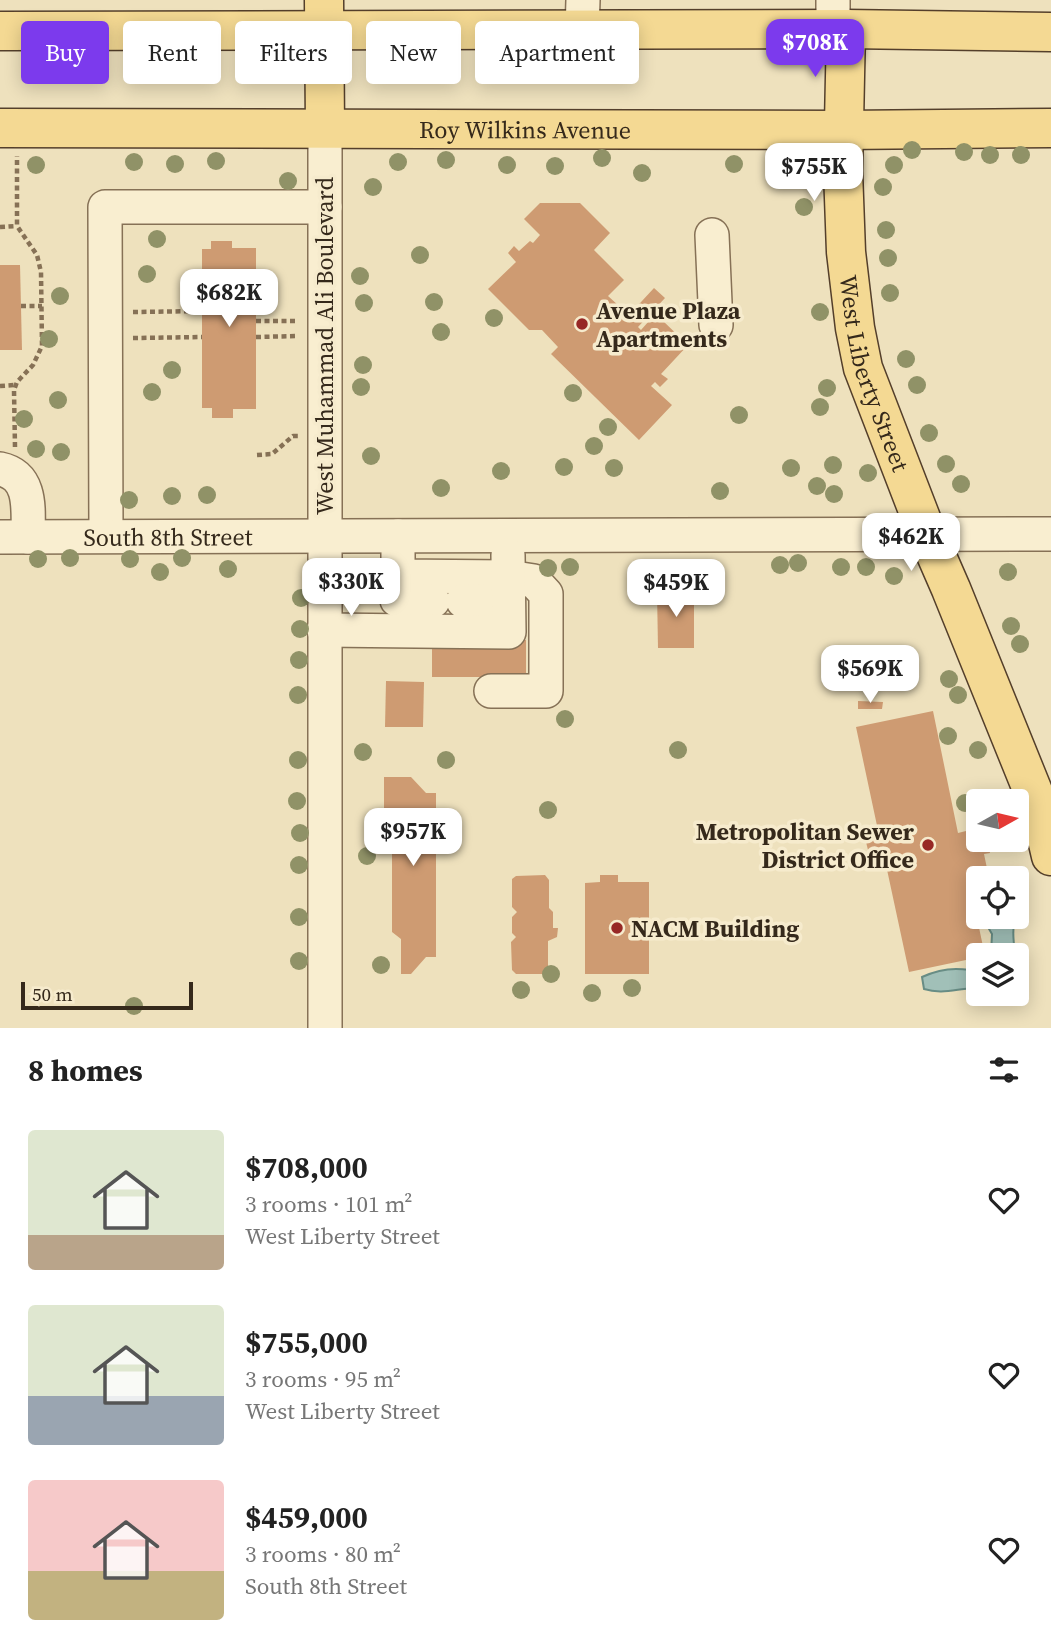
<!DOCTYPE html>
<meta charset="utf-8">
<style>
:root{--surface:#fff;--page:#f2f2f2;--text:#222;--muted:#767676;--accent:#7c3aed}
body{margin:0;font-family:"Source Serif 4",serif;background:var(--page);color:var(--text);height:100vh;display:flex;flex-direction:column;font-size:26px;white-space:nowrap}
*{box-sizing:border-box;margin:0}
p{font-size:23px;color:var(--muted)}
.icon{flex:none;width:38px;height:38px;fill:none;stroke:currentColor;stroke-width:2;stroke-linecap:round;stroke-linejoin:round}
.map{position:relative;height:1028px;overflow:hidden}
.side{display:flex;flex-direction:column;background:var(--surface);flex:1}
.side>*{flex:none}
.top-card{position:absolute;left:21px;top:21px;width:700px;height:63px;display:flex;gap:14px}
.needle{width:46px;rotate:82deg}
.buttons{position:absolute;left:966px;top:789px;display:grid;gap:14px}
.buttons a{display:grid;place-items:center;width:63px;height:63px;border-radius:7px;background:var(--surface);box-shadow:0 4px 18px #0003;font-size:35px}
.scale{position:absolute;left:21px;bottom:18px;width:172px;box-sizing:border-box;padding-left:7px;border:4px solid #35291b;border-top:0;font-size:19px;line-height:24px;white-space:nowrap;color:#35291b;-webkit-text-stroke:5px #f6ebcd;paint-order:stroke}
.price{position:absolute;translate:-50% -60px;padding:0 16px;border-radius:14px;background:#fff;color:#222;font-size:23px;line-height:46px;filter:drop-shadow(0 2px 4px #0008)}
.price::after{content:'';position:absolute;left:50%;top:42px;width:21px;height:16px;margin-left:-10px;background:inherit;clip-path:polygon(0 0,100% 0,50% 100%)}
.price.active{background:var(--accent);color:#fff}
ul{padding:0;list-style:none}
li{display:flex;align-items:center;gap:21px;height:175px;padding:0 28px}
li span{display:grid;place-items:center;flex:none;width:196px;height:140px;border-radius:7px;color:#555}
li>.icon{margin-inline-start:auto}
span .icon{width:84px;height:84px;fill:#fffc;stroke-width:1}
li b{font-size:30px}
h2{display:flex;justify-content:space-between;align-items:center;height:84px;padding:0 28px;font-size:30px}
.pill{padding:0 24px;border-radius:7px;background:var(--surface);box-shadow:0 4px 18px #0003;font-size:24px;line-height:63px}
.pill.active{background:var(--accent);color:#fff}
.map>svg:first-child{display:block}
.water{fill:#a1c0b8;stroke:#688d85;stroke-width:2}
.building{fill:#ce9b72}
.lines{fill:none;stroke-linecap:round;stroke-linejoin:round}
.minor-casing{stroke:#867156;stroke-width:36}
.major-casing{stroke:#543f2b;stroke-width:41}
.path{stroke:#867156;stroke-width:4.5;stroke-dasharray:5 3.5;stroke-linecap:butt}
.minor{stroke:#f9eed0;stroke-width:33}
.major{stroke:#f4d993;stroke-width:38}
.tree{fill:#909267}
.poi-dot{fill:#972825;stroke:#f6ebcd;stroke-width:2.5}
.labels{text-anchor:middle;dominant-baseline:central;stroke-width:7;stroke-linejoin:round;paint-order:stroke}
.street-label{font-size:24px;fill:#35291b;stroke:#f6ebcd}
.poi-label{font-size:24px;font-weight:bold;fill:#35291b;stroke:#f6ebcd;text-anchor:start}
</style>
<div class="map">
<svg width="1051" height="1028" viewBox="0 0 1051 1028">
<rect width="100%" height="100%" fill="#eee1bd"/>
<g class="water">
<path d="M 1017,909 C 1019,917 1016,918 1014,925 C 1011,939 1017,957 1017,972 L 1017,956 L 991,954 L 992,934 L 982,917 L 1017,917 Z"/>
<path d="M 978,968 L 978,988 C 958,988 943,995 924,989 L 922,977 C 933,972 944,969 956,969 C 964,969 970,971 978,968 Z"/>
</g>
<g class="building">
<path d="M 540,203 L 580,203 L 610,233 L 594,250 L 624,280 L 608,296 L 629,315 L 654,288 L 665,298 L 638,327 L 641,330 L 649,321 L 662,320 L 688,345 L 661,374 L 668,379 L 660,387 L 655,382 L 651,386 L 672,405 L 639,440 L 551,354 L 558,347 L 542,330 L 529,330 L 488,289 L 516,262 L 508,253 L 514,246 L 519,251 L 530,241 L 533,243 L 540,235 L 524,219 Z"/>
<path d="M 211,241 L 232,241 L 232,248 L 256,248 L 256,409 L 233,409 L 233,418 L 212,418 L 212,408 L 202,408 L 202,249 L 211,249 Z"/>
<path d="M 0,265 L 20,265 L 22,350 L 0,350 Z"/>
<path d="M 657,591 L 694,591 L 694,648 L 658,648 Z"/>
<rect x="432" y="640" width="94" height="37"/>
<path d="M 386,681 L 424,682 L 423,727 L 385,727 Z"/>
<path d="M 858,701 L 883,702 L 882,709 L 858,709 Z"/>
<path d="M 933,711 L 958,833 L 978,828 L 978,840 L 987,840 L 990,853 L 984,854 L 989,878 L 978,878 L 978,898 L 973,899 L 985,956 L 909,972 L 883,851 L 869,854 L 865,838 L 858,840 L 855,828 L 863,826 L 865,838 L 879,835 L 856,727 Z"/>
<path d="M 384,777 L 411,777 L 426,793 L 436,793 L 436,957 L 426,957 L 411,974 L 401,974 L 401,939 L 392,932 L 392,828 L 384,819 Z"/>
<path d="M 545,875 L 549,880 L 549,908 L 553,912 L 553,928 L 558,928 L 557,937 L 548,941 L 548,970 L 544,974 L 516,974 L 512,970 L 511,942 L 516,937 L 512,933 L 512,917 L 517,912 L 512,907 L 512,879 L 516,876 Z"/>
<path d="M 600,875 L 618,875 L 618,882 L 649,882 L 649,974 L 585,974 L 585,883 L 600,882 Z"/>
</g>
<g class="lines">
<defs>
<g id="minor">
<path d="M 833,0 L 833,30"/>
<path d="M 582,31 L 583,0"/>
<path d="M 712,235 L 716,325"/>
<path d="M 0,469 C 33,476 28,510 28,537"/>
<path d="M 106,536 L 105,207 L 325,207"/>
<path d="M 398,536 L 398,576 L 508,577 L 534,581 L 546,594 L 546,691 L 491,691"/>
<path id="s1" d="M 0,537 L 1051,534"/>
<path d="M 397,600 L 433,601"/>
<path d="M 463,601 L 508,602"/>
<path d="M 324,630 L 509,632 L 508,555"/>
<path d="M 325,1028 L 325,128"/>
</g>
<g id="major">
<path d="M 324,0 L 325,128"/>
<path id="s2" d="M 846,29 L 843,171 L 846,252 L 855,328 L 863,368 L 927,534 L 951,589 L 1040,809 L 1051,856"/>
<path d="M 0,31 L 846,29 L 1051,32"/>
<path id="s3" d="M 0,128 L 844,130 L 1051,128"/>
</g>
</defs>
<use href="#minor" class="minor-casing"/>
<use href="#major" class="major-casing"/>
<g class="path">
<path d="M 0,227 L 17,226"/>
<path d="M 21,306 L 42,306"/>
<path d="M 133,312 L 202,311"/>
<path d="M 256,321 L 297,321"/>
<path d="M 256,337 L 298,336"/>
<path d="M 133,338 L 202,337"/>
<path d="M 0,386 L 15,385"/>
<path d="M 15,447 L 14,390 L 17,382 L 33,365 L 42,346 L 41,272 L 37,255 L 17,226 L 17,156"/>
<path d="M 257,455 L 272,454 L 293,436 L 299,436"/>
</g>
<use href="#minor" class="minor"/>
<use href="#major" class="major"/>
</g>
<g class="tree">
<circle cx="912" cy="150" r="9"/>
<circle cx="964" cy="152" r="9"/>
<circle cx="990" cy="155" r="9"/>
<circle cx="1021" cy="155" r="9"/>
<circle cx="602" cy="158" r="9"/>
<circle cx="446" cy="160" r="9"/>
<circle cx="216" cy="161" r="9"/>
<circle cx="134" cy="162" r="9"/>
<circle cx="398" cy="162" r="9"/>
<circle cx="777" cy="163" r="9"/>
<circle cx="175" cy="164" r="9"/>
<circle cx="734" cy="164" r="9"/>
<circle cx="36" cy="165" r="9"/>
<circle cx="507" cy="165" r="9"/>
<circle cx="894" cy="165" r="9"/>
<circle cx="555" cy="166" r="9"/>
<circle cx="801" cy="167" r="9"/>
<circle cx="642" cy="173" r="9"/>
<circle cx="288" cy="181" r="9"/>
<circle cx="373" cy="187" r="9"/>
<circle cx="883" cy="187" r="9"/>
<circle cx="804" cy="207" r="9"/>
<circle cx="886" cy="230" r="9"/>
<circle cx="157" cy="239" r="9"/>
<circle cx="420" cy="255" r="9"/>
<circle cx="888" cy="258" r="9"/>
<circle cx="147" cy="274" r="9"/>
<circle cx="360" cy="276" r="9"/>
<circle cx="890" cy="293" r="9"/>
<circle cx="60" cy="296" r="9"/>
<circle cx="434" cy="302" r="9"/>
<circle cx="364" cy="303" r="9"/>
<circle cx="820" cy="312" r="9"/>
<circle cx="494" cy="318" r="9"/>
<circle cx="441" cy="332" r="9"/>
<circle cx="49" cy="339" r="9"/>
<circle cx="906" cy="359" r="9"/>
<circle cx="363" cy="365" r="9"/>
<circle cx="172" cy="370" r="9"/>
<circle cx="917" cy="385" r="9"/>
<circle cx="361" cy="387" r="9"/>
<circle cx="827" cy="388" r="9"/>
<circle cx="152" cy="392" r="9"/>
<circle cx="573" cy="393" r="9"/>
<circle cx="58" cy="400" r="9"/>
<circle cx="820" cy="407" r="9"/>
<circle cx="739" cy="415" r="9"/>
<circle cx="24" cy="419" r="9"/>
<circle cx="608" cy="427" r="9"/>
<circle cx="929" cy="433" r="9"/>
<circle cx="594" cy="446" r="9"/>
<circle cx="36" cy="449" r="9"/>
<circle cx="61" cy="452" r="9"/>
<circle cx="371" cy="456" r="9"/>
<circle cx="946" cy="464" r="9"/>
<circle cx="833" cy="465" r="9"/>
<circle cx="564" cy="467" r="9"/>
<circle cx="614" cy="468" r="9"/>
<circle cx="791" cy="468" r="9"/>
<circle cx="501" cy="471" r="9"/>
<circle cx="868" cy="473" r="9"/>
<circle cx="961" cy="484" r="9"/>
<circle cx="817" cy="486" r="9"/>
<circle cx="441" cy="488" r="9"/>
<circle cx="720" cy="491" r="9"/>
<circle cx="834" cy="494" r="9"/>
<circle cx="207" cy="495" r="9"/>
<circle cx="172" cy="496" r="9"/>
<circle cx="129" cy="500" r="9"/>
<circle cx="70" cy="558" r="9"/>
<circle cx="182" cy="558" r="9"/>
<circle cx="38" cy="559" r="9"/>
<circle cx="130" cy="559" r="9"/>
<circle cx="798" cy="563" r="9"/>
<circle cx="780" cy="565" r="9"/>
<circle cx="570" cy="567" r="9"/>
<circle cx="841" cy="567" r="9"/>
<circle cx="866" cy="567" r="9"/>
<circle cx="548" cy="568" r="9"/>
<circle cx="228" cy="569" r="9"/>
<circle cx="160" cy="572" r="9"/>
<circle cx="1008" cy="572" r="9"/>
<circle cx="894" cy="576" r="9"/>
<circle cx="301" cy="598" r="9"/>
<circle cx="1011" cy="626" r="9"/>
<circle cx="300" cy="629" r="9"/>
<circle cx="1020" cy="644" r="9"/>
<circle cx="299" cy="660" r="9"/>
<circle cx="949" cy="679" r="9"/>
<circle cx="298" cy="695" r="9"/>
<circle cx="958" cy="695" r="9"/>
<circle cx="565" cy="719" r="9"/>
<circle cx="948" cy="736" r="9"/>
<circle cx="678" cy="750" r="9"/>
<circle cx="978" cy="750" r="9"/>
<circle cx="363" cy="752" r="9"/>
<circle cx="298" cy="760" r="9"/>
<circle cx="446" cy="760" r="9"/>
<circle cx="297" cy="801" r="9"/>
<circle cx="965" cy="803" r="9"/>
<circle cx="548" cy="810" r="9"/>
<circle cx="300" cy="833" r="9"/>
<circle cx="367" cy="856" r="9"/>
<circle cx="299" cy="865" r="9"/>
<circle cx="299" cy="917" r="9"/>
<circle cx="299" cy="961" r="9"/>
<circle cx="381" cy="965" r="9"/>
<circle cx="551" cy="974" r="9"/>
<circle cx="632" cy="988" r="9"/>
<circle cx="521" cy="990" r="9"/>
<circle cx="592" cy="993" r="9"/>
<circle cx="134" cy="1006" r="9"/>
</g>
<g class="poi-dot">
<circle cx="582" cy="324" r="7"/>
<circle cx="928" cy="845" r="7"/>
<circle cx="617" cy="928" r="7"/>
</g>
<g class="labels">
<g class="street-label">
<text stroke="none"><textPath href="#s3" startOffset="525">Roy Wilkins Avenue</textPath></text>
<text transform="translate(324 346) rotate(-90)">West Muhammad Ali Boulevard</text>
<text stroke="none"><textPath href="#s2" startOffset="348">West Liberty Street</textPath></text>
<text stroke="none"><textPath href="#s1" startOffset="168">South 8th Street</textPath></text>
</g>
<g class="poi-label">
<text x="596" y="310">Avenue Plaza<tspan x="596" dy="28">Apartments</tspan></text>
<text x="914" y="831" text-anchor="end">Metropolitan Sewer<tspan x="914" dy="28">District Office</tspan></text>
<text x="631" y="928">NACM Building</text>
</g>
</g>
</svg>
<div class="buttons">
<a><svg class="needle" viewBox="-14 -14 28 28"><path d="M0-13l5 13h-10z" fill="#e53935"/><path d="M0 13l5-13h-10z" fill="#767676"/></svg></a>
<a><svg class="icon" aria-label="locate" viewBox="0 0 24 24"><circle cx="12" cy="12" r="6"/><path d="M12 2v4M12 18v4M2 12h4M18 12h4"/></svg></a>
<a><svg class="icon" aria-label="layers" viewBox="0 0 24 24"><path d="M12 4l9 5-9 5-9-5zM3 14l9 5 9-5"/></svg></a>
</div>
<div class="scale">50 m</div>
<b class="price active" style="left:815px;top:79px">$708K</b>
<b class="price" style="left:814px;top:203px">$755K</b>
<b class="price" style="left:229px;top:329px">$682K</b>
<b class="price" style="left:911px;top:573px">$462K</b>
<b class="price" style="left:351px;top:618px">$330K</b>
<b class="price" style="left:676px;top:619px">$459K</b>
<b class="price" style="left:870px;top:705px">$569K</b>
<b class="price" style="left:413px;top:868px">$957K</b>
<div class="top-card">
<a class="pill active">Buy</a>
<a class="pill">Rent</a>
<a class="pill">Filters</a>
<a class="pill">New</a>
<a class="pill">Apartment</a>
</div>
</div>
<section class="side">
<h2>8 homes<svg class="icon" aria-label="filters" viewBox="0 0 24 24"><path d="M4 7h16M4 17h16"/><circle cx="9" cy="7" r="2"/><circle cx="15" cy="17" r="2"/></svg></h2>
<ul>
<li><span style="background:linear-gradient(#dfe7d0 75%,#b9a48a 0)"><svg class="icon" aria-label="home" viewBox="0 0 24 24"><path d="M3 11l9-7 9 7M6 9v11h12V9"/></svg></span><div><b>$708,000</b><p>3 rooms · 101 m²</p><p>West Liberty Street</p></div><svg class="icon" aria-label="heart" viewBox="0 0 24 24"><path d="M12 20l-8-8c-3-5 5-10 8-4 3-6 11-1 8 4z"/></svg></li>
<li><span style="background:linear-gradient(#dfe7d0 65%,#9aa5b1 0)"><svg class="icon" aria-label="home" viewBox="0 0 24 24"><path d="M3 11l9-7 9 7M6 9v11h12V9"/></svg></span><div><b>$755,000</b><p>3 rooms · 95 m²</p><p>West Liberty Street</p></div><svg class="icon" aria-label="heart" viewBox="0 0 24 24"><path d="M12 20l-8-8c-3-5 5-10 8-4 3-6 11-1 8 4z"/></svg></li>
<li><span style="background:linear-gradient(#f6c9c9 65%,#c2b280 0)"><svg class="icon" aria-label="home" viewBox="0 0 24 24"><path d="M3 11l9-7 9 7M6 9v11h12V9"/></svg></span><div><b>$459,000</b><p>3 rooms · 80 m²</p><p>South 8th Street</p></div><svg class="icon" aria-label="heart" viewBox="0 0 24 24"><path d="M12 20l-8-8c-3-5 5-10 8-4 3-6 11-1 8 4z"/></svg></li>
</ul>
</section>
